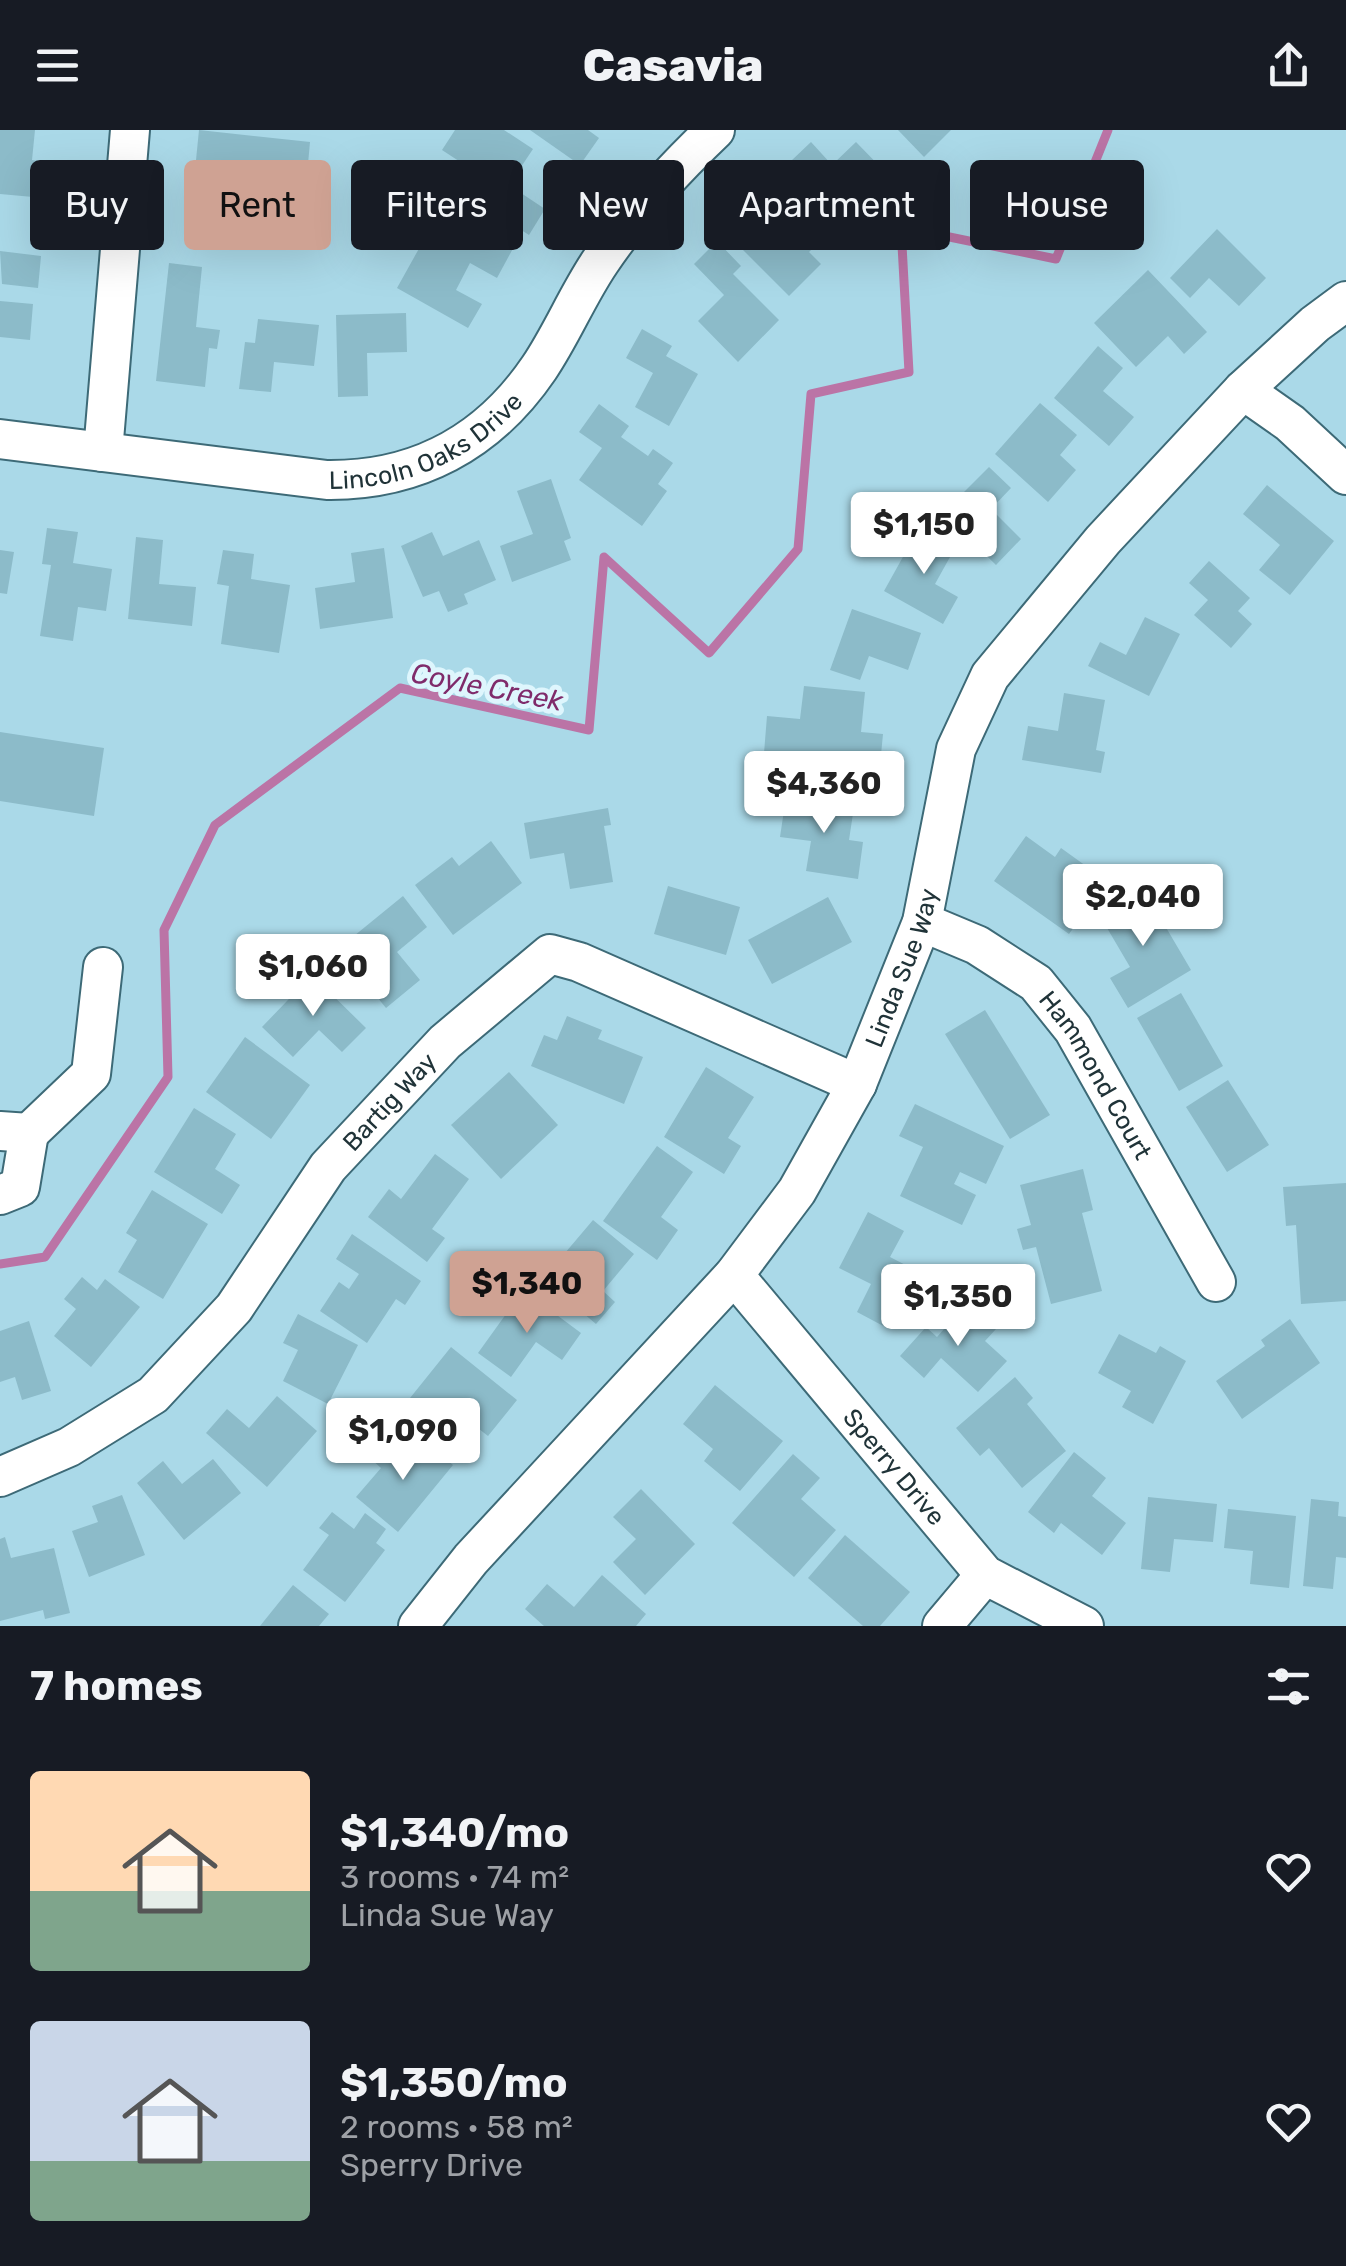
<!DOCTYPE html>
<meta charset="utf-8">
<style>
:root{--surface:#171b24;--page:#20242c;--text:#f1f3f6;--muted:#9ea1a6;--accent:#cfa293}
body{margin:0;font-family:Rubik,sans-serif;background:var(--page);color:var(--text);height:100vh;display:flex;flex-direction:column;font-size:38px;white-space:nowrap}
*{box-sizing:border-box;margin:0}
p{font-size:32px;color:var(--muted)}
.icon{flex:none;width:55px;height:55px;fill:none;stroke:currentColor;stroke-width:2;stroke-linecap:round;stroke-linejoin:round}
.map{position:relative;height:1496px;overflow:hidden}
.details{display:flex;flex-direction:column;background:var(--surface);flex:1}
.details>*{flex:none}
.guide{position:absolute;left:30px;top:30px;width:1288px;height:90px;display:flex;gap:20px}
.price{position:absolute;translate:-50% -85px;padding:0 22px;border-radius:10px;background:#fff;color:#222;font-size:32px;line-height:65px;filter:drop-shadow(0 2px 5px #0008)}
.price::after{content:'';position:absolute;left:50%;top:60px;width:30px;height:22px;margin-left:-15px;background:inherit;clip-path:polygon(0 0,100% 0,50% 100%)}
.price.active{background:var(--accent);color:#111}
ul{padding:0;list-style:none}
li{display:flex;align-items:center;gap:30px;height:250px;padding:0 30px}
li span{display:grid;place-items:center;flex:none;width:280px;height:200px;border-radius:10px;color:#555}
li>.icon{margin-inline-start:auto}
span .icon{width:120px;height:120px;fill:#fffc;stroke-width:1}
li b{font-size:42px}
h2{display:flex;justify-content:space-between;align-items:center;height:120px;padding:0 30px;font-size:42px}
.chip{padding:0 35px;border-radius:10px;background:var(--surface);box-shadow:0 10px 40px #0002;font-size:35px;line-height:90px}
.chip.active{background:var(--accent);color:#111}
header{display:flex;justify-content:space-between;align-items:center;height:130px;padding:0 30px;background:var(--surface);font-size:45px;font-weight:800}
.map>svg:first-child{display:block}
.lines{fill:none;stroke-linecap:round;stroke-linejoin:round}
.stream{stroke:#bb74a6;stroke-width:9}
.building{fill:#8cbbc9}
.minor-casing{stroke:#3d6a77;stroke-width:42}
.minor{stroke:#fff;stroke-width:38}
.labels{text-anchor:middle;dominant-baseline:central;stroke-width:10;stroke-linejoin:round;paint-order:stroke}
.street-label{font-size:25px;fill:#203338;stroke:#def6fd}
.water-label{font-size:28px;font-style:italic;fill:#7f2b6b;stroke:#def6fd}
</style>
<header><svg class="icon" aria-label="menu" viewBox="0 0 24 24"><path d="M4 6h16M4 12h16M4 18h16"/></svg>Casavia<svg class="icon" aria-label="share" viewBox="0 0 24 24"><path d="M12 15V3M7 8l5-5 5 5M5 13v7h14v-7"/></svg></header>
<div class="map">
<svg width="1346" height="1496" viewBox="0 0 1346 1496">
<rect width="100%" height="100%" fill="#aad9e8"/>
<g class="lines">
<path class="stream" d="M 0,1134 L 45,1127 L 168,947 L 164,800 L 215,695 L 400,558 L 589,600 L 604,427 L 709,523 L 798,419 L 811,264 L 909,242 L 901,97 L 1056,129 L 1108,0"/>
</g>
<g class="building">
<path d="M 0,0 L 35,0 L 32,30 L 48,32 L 44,68 L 0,64 Z"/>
<path d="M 199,0 L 310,12 L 307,45 L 289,44 L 288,58 L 275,56 L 273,80 L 235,76 L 239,45 L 195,40 Z"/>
<path d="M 455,0 L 504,0 L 533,19 L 509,55 L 545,79 L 529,105 L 458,59 L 471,39 L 442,20 Z"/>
<path d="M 530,0 L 588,0 L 599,8 L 580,35 Z"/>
<path d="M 898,0 L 951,0 L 924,27 Z"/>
<path d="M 811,12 L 832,35 L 856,12 L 892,49 L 849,92 L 791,31 Z"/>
<path d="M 777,48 L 806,77 L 796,86 L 820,111 L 809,122 L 821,134 L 789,166 L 724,101 Z"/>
<path d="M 437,66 L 517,111 L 497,148 L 470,133 L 456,160 L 482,174 L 468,198 L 397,158 L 426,106 L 417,102 Z"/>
<path d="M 1217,99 L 1266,148 L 1239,176 L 1209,148 L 1190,168 L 1170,148 Z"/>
<path d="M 717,111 L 741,136 L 733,144 L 779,190 L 738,232 L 698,191 L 724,165 L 694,134 Z"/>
<path d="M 0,121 L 41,126 L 38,158 L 2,154 Z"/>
<path d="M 169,133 L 202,137 L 196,197 L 220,200 L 217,219 L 209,218 L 205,257 L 156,251 Z"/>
<path d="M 1148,140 L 1207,202 L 1184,224 L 1168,206 L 1136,237 L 1094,193 Z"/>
<path d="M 0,171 L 33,174 L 30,210 L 0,207 Z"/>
<path d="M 406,183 L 407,222 L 367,223 L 368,266 L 338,267 L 336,185 Z"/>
<path d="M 258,189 L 319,195 L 314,236 L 274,232 L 271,262 L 239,259 L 245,212 L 255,213 Z"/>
<path d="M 642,199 L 672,216 L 666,226 L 698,244 L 669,296 L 635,277 L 653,243 L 626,228 Z"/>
<path d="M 1098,216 L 1123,238 L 1103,261 L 1134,287 L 1109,316 L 1054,268 Z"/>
<path d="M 1040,273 L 1077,305 L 1060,325 L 1076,340 L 1048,372 L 995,324 Z"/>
<path d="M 599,274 L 629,296 L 621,307 L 648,326 L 653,319 L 673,333 L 658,354 L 667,361 L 642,396 L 579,350 L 602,318 L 579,302 Z"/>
<path d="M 989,337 L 1011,358 L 991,379 L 1021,409 L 996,435 L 943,383 Z"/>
<path d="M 551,349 L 571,408 L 564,411 L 571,430 L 512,452 L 500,416 L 533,404 L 517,361 Z"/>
<path d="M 1267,355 L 1334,411 L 1290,465 L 1259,440 L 1280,415 L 1243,384 Z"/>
<path d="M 47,398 L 78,402 L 73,433 L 112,439 L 106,481 L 78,477 L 73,511 L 40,506 L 51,435 L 42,434 Z"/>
<path d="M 919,398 L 955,418 L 935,454 L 958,467 L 943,494 L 884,461 Z"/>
<path d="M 432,402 L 443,426 L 479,410 L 496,450 L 464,464 L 468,474 L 448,482 L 439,461 L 423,467 L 401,416 Z"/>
<path d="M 136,407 L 163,410 L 159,454 L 196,457 L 192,496 L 128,489 Z"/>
<path d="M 384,418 L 393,488 L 320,499 L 315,458 L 355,452 L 351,423 Z"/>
<path d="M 0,420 L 14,422 L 7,464 L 0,463 Z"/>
<path d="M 223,420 L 254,424 L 251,449 L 290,455 L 279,523 L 221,514 L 229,456 L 217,454 Z"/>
<path d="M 1209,431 L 1250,468 L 1238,481 L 1252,494 L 1231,518 L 1194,485 L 1208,470 L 1189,453 Z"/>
<path d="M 852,479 L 921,503 L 908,540 L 869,526 L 860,550 L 830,540 Z"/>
<path d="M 1145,487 L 1180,504 L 1149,566 L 1088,536 L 1100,512 L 1126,525 Z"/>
<path d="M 804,556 L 865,562 L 861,602 L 883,604 L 880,635 L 764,623 L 767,586 L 800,589 Z"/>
<path d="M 1064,563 L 1105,570 L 1096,620 L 1105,622 L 1101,643 L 1022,630 L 1028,596 L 1058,601 Z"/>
<path d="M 0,602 L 104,618 L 94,686 L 0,671 Z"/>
<path d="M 786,667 L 854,677 L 849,710 L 863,712 L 858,749 L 806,741 L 811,711 L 780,707 Z"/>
<path d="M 608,678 L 611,695 L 604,696 L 613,752 L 570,759 L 564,723 L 530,729 L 524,693 Z"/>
<path d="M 1026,706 L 1055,727 L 1061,718 L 1086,736 L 1077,747 L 1099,763 L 1069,804 L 994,751 Z"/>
<path d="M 491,711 L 522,753 L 453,805 L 415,755 L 452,727 L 459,736 Z"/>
<path d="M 668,756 L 740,777 L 726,825 L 654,804 Z"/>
<path d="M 1144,760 L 1191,840 L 1128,878 L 1110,848 L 1130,837 L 1100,786 Z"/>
<path d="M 403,766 L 427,797 L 397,822 L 420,850 L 386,878 L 338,819 Z"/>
<path d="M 828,767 L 852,812 L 772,854 L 748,810 Z"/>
<path d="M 312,845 L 366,898 L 342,922 L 319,900 L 293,927 L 262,897 Z"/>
<path d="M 1181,863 L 1223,936 L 1179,961 L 1137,888 Z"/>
<path d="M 985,880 L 1050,985 L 1010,1009 L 945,904 Z"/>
<path d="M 567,886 L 602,900 L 598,909 L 643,927 L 624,974 L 531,936 L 544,905 L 557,910 Z"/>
<path d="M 245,907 L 310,955 L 271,1009 L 206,962 Z"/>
<path d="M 706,937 L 754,967 L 728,1008 L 741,1016 L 724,1044 L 664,1007 Z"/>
<path d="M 509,942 L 558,995 L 501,1049 L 451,995 Z"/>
<path d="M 1228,950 L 1269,1015 L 1227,1042 L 1186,977 Z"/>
<path d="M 915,974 L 1004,1016 L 986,1054 L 960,1042 L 954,1054 L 976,1065 L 962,1095 L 900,1066 L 923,1017 L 899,1006 Z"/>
<path d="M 194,978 L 236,1004 L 215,1039 L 240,1055 L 222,1084 L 154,1042 Z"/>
<path d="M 657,1016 L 693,1042 L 661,1087 L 678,1100 L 657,1130 L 603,1091 Z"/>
<path d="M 435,1024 L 469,1049 L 432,1099 L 445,1108 L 427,1132 L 368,1087 L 389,1059 L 401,1069 Z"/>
<path d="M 1083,1039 L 1093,1080 L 1082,1083 L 1102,1161 L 1051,1174 L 1036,1117 L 1023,1120 L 1017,1099 L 1031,1095 L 1020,1055 Z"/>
<path d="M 1346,1053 L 1346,1171 L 1301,1174 L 1296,1095 L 1286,1096 L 1283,1057 Z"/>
<path d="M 152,1060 L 208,1094 L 163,1169 L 118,1142 L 137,1110 L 126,1103 Z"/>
<path d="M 868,1082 L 904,1101 L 890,1127 L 919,1142 L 889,1199 L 857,1182 L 871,1154 L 839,1138 Z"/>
<path d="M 593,1090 L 634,1124 L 603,1161 L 615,1172 L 596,1194 L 543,1149 Z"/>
<path d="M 352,1104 L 421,1151 L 405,1175 L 396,1169 L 367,1213 L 320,1181 L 339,1152 L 349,1159 L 359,1144 L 336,1129 Z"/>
<path d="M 82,1147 L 97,1160 L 105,1149 L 140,1177 L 91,1237 L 54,1206 L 76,1179 L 64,1169 Z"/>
<path d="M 519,1166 L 538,1180 L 542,1174 L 581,1203 L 562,1230 L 536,1212 L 511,1247 L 478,1223 Z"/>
<path d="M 967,1173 L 996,1199 L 985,1211 L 1007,1231 L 978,1262 L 941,1228 L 924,1248 L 900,1226 L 926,1197 L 937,1207 Z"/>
<path d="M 298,1184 L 358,1215 L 328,1274 L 283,1251 L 298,1220 L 283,1213 Z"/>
<path d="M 1290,1189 L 1320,1233 L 1242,1289 L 1216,1251 L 1265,1216 L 1261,1210 Z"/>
<path d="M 29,1191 L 51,1261 L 22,1270 L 15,1247 L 0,1252 L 0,1201 Z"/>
<path d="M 1119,1204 L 1156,1223 L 1160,1216 L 1186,1231 L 1153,1294 L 1122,1277 L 1131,1261 L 1098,1243 Z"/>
<path d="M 451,1217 L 517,1270 L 488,1306 L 456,1281 L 436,1305 L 402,1278 Z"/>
<path d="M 1015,1247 L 1033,1268 L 1027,1274 L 1066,1321 L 1022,1358 L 989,1318 L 980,1326 L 956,1298 Z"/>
<path d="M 715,1255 L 783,1311 L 740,1361 L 704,1331 L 713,1319 L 683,1294 Z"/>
<path d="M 277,1266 L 317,1301 L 267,1357 L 206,1303 L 227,1279 L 249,1298 Z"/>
<path d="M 384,1311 L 409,1332 L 425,1312 L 453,1335 L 398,1402 L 356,1367 L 381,1338 L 370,1328 Z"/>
<path d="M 1074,1322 L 1106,1348 L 1092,1366 L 1126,1393 L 1102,1425 L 1061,1393 L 1054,1403 L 1028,1382 Z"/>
<path d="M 793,1324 L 820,1348 L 801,1369 L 836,1400 L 794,1447 L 732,1393 Z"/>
<path d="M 213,1329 L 241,1363 L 184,1410 L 137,1353 L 163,1331 L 182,1354 Z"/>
<path d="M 641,1359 L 695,1414 L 645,1465 L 613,1432 L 636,1409 L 613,1387 Z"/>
<path d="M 122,1365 L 145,1425 L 89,1447 L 72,1401 L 98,1392 L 92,1376 Z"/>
<path d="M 1148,1367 L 1217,1374 L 1213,1412 L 1174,1409 L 1170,1442 L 1141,1439 Z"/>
<path d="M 1311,1369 L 1339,1372 L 1338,1386 L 1346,1387 L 1346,1428 L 1336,1427 L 1333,1459 L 1303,1456 Z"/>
<path d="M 1228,1379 L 1296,1386 L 1289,1458 L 1250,1454 L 1253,1421 L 1224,1418 Z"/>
<path d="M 332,1382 L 354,1399 L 365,1383 L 386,1399 L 376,1413 L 385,1420 L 345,1472 L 303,1440 L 329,1405 L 319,1398 Z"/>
<path d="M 845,1405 L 910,1462 L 880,1496 L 863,1496 L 808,1448 Z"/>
<path d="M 5,1407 L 11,1428 L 54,1418 L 70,1483 L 45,1489 L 43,1480 L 0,1491 L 0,1409 Z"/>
<path d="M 602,1445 L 646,1484 L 636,1496 L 544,1496 L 525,1479 L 547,1454 L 574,1477 Z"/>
<path d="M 293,1455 L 329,1484 L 319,1496 L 260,1496 Z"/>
</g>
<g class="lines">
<defs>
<g id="minor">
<path d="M 1243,260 L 1290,293 L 1346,345"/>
<path id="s1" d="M 0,309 L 327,350 C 416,351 488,313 539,238 C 562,204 577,166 600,132 C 633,83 672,41 715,0"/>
<path d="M 103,322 L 130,0"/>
<path id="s2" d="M 922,792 L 977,815 L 1036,853 L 1073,899 L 1216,1152"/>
<path d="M 0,1001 L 29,1003 L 20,1057 L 0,1065"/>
<path d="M 29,1003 L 91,944 L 103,837"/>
<path id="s3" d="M 734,1145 L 985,1445 L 1084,1496"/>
<path id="s4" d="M 0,1347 L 69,1317 L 153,1265 L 234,1178 L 328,1037 L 445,912 L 550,824 L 579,832 L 857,954"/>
<path id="s5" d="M 418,1496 L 471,1429 L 734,1145 L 797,1061 L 857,954 L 922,792 L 956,619 L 990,546 L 1103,410 L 1243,260 L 1315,194 L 1346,171"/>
<path d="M 942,1496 L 985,1445"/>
</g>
</defs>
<use href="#minor" class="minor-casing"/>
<use href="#minor" class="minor"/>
</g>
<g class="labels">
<g class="street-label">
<text stroke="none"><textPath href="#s1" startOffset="438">Lincoln Oaks Drive</textPath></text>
<text stroke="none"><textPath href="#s5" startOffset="825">Linda Sue Way</textPath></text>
<text stroke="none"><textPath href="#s2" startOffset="240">Hammond Court</textPath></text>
<text stroke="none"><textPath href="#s4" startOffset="552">Bartig Way</textPath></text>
<text stroke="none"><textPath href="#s3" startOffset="250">Sperry Drive</textPath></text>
</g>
<g class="water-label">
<text transform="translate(487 557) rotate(11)">Coyle Creek</text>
</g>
</g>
</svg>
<b class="price" style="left:924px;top:447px">$1,150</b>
<b class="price" style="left:824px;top:706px">$4,360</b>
<b class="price" style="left:1143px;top:819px">$2,040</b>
<b class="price" style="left:313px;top:889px">$1,060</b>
<b class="price active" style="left:527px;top:1206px">$1,340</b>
<b class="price" style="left:958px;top:1219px">$1,350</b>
<b class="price" style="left:403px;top:1353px">$1,090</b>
<div class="guide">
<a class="chip">Buy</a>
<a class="chip active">Rent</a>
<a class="chip">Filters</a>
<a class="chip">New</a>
<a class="chip">Apartment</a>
<a class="chip">House</a>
</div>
</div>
<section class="details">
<h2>7 homes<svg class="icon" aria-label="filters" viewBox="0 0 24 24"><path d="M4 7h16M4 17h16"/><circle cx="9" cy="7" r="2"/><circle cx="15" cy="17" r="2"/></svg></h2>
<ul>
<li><span style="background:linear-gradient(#ffd9b3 60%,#7fa58c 0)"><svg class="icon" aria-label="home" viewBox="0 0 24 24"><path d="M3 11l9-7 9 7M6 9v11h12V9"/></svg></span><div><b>$1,340/mo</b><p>3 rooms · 74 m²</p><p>Linda Sue Way</p></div><svg class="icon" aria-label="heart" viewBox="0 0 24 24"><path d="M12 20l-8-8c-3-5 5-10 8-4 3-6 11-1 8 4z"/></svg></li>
<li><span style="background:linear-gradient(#c9d6e8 70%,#7fa58c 0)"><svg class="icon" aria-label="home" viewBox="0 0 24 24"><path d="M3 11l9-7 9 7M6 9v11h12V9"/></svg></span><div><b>$1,350/mo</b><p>2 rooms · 58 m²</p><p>Sperry Drive</p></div><svg class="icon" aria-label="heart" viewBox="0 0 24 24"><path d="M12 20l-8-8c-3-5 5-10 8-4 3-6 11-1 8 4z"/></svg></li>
</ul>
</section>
